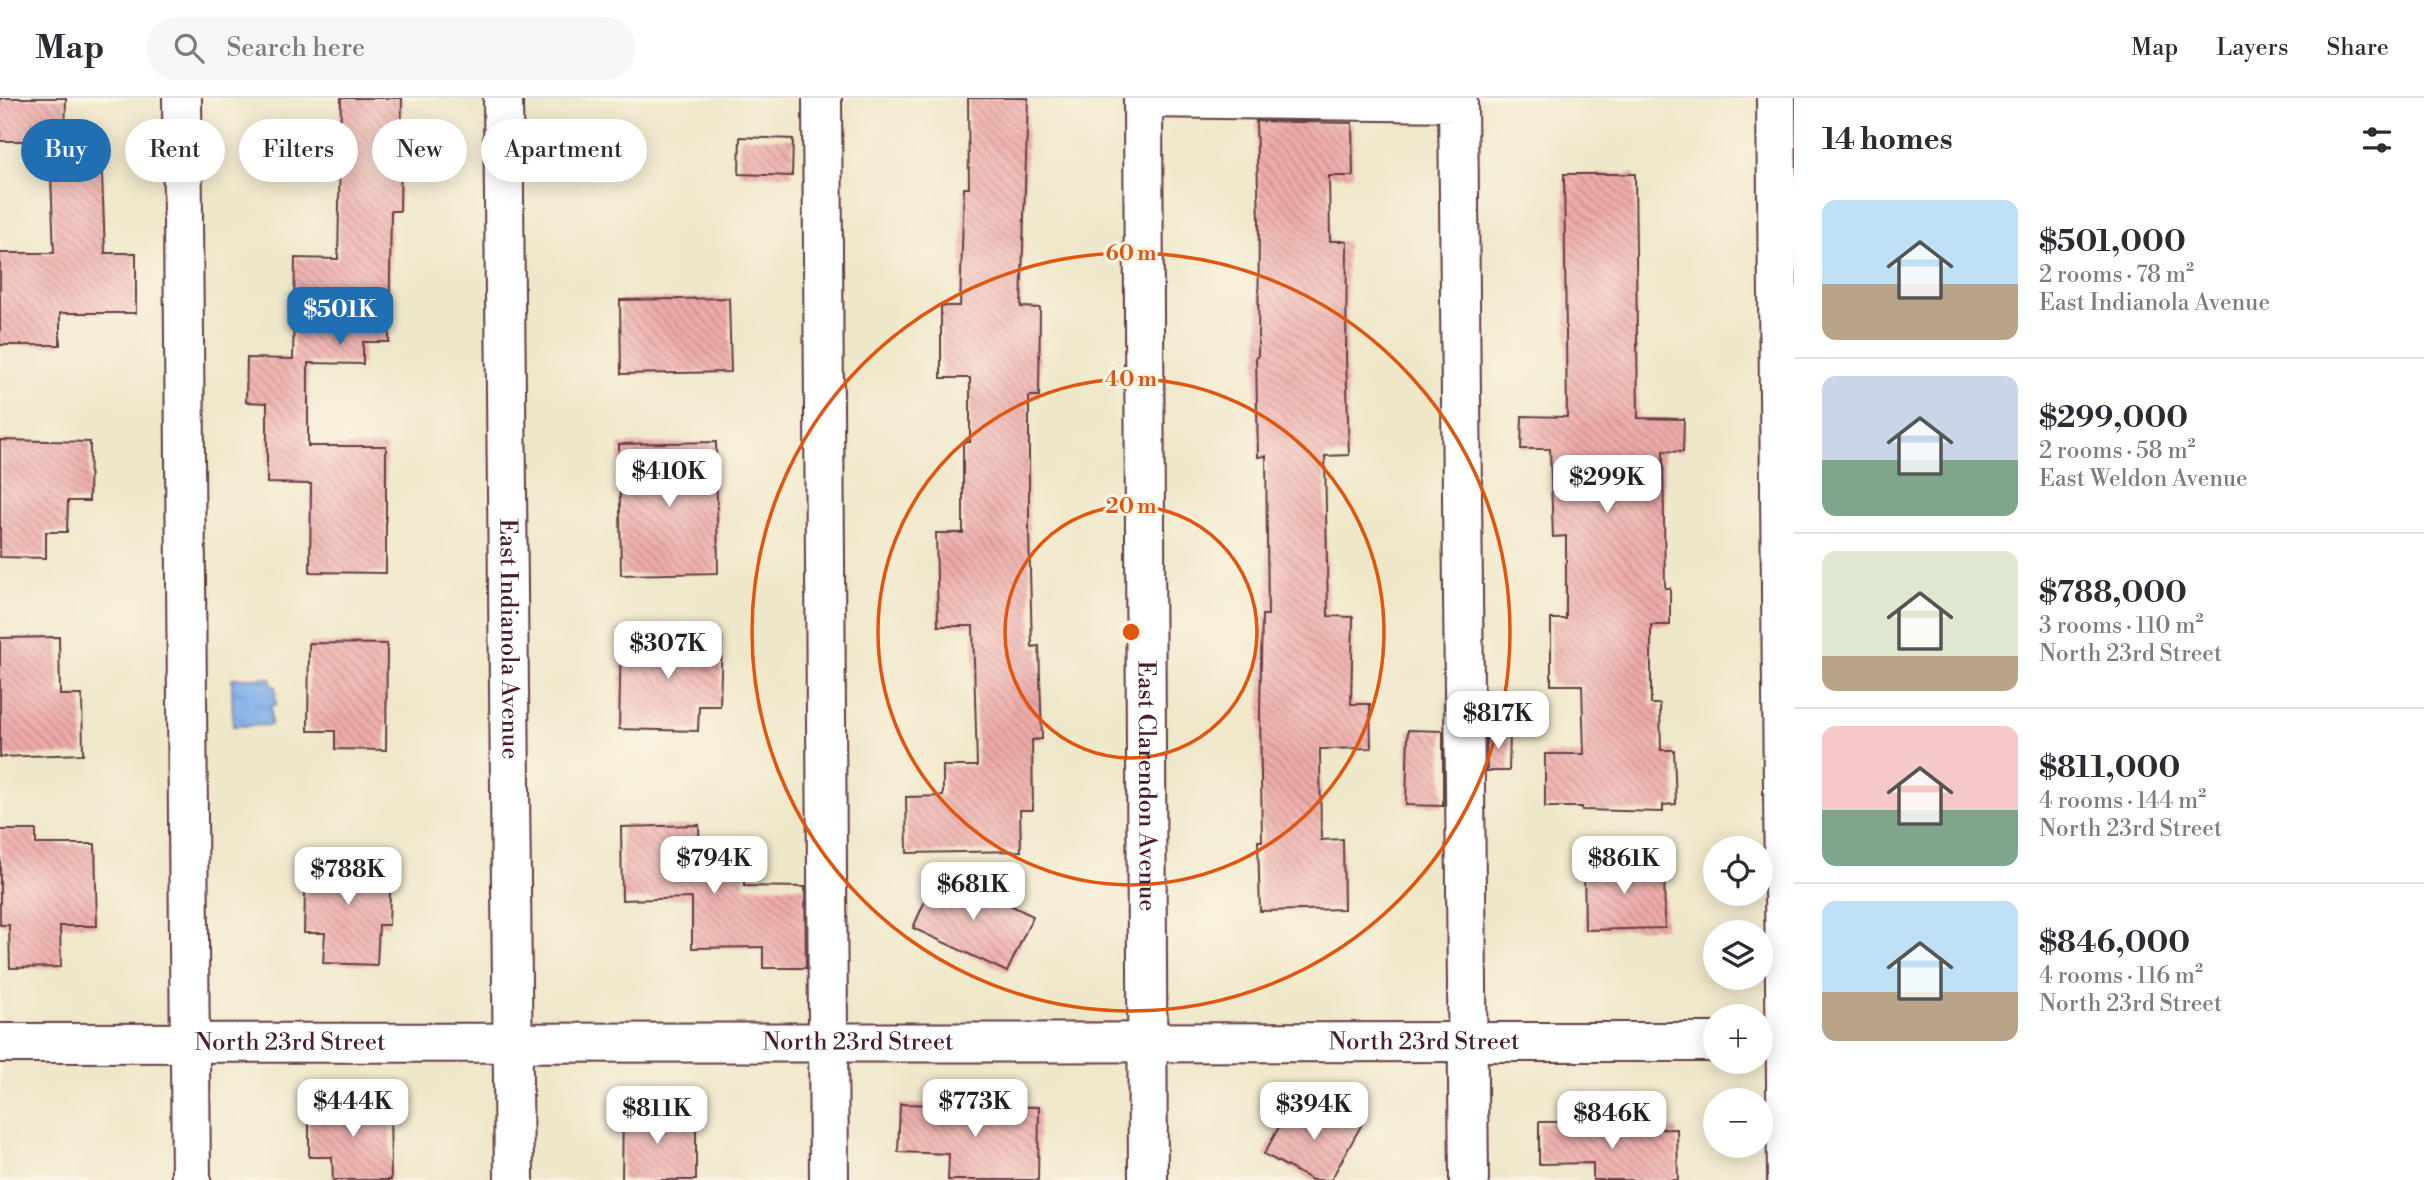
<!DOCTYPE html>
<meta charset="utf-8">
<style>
:root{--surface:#fff;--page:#f7f7f7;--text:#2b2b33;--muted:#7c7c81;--line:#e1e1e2;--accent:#1f6fb2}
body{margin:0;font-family:"Libre Bodoni",serif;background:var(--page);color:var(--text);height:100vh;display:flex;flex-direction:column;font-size:26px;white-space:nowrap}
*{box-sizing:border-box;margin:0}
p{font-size:23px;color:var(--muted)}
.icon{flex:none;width:38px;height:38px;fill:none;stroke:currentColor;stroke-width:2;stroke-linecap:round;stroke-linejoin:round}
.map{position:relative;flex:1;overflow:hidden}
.panel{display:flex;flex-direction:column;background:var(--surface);width:630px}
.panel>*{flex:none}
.hud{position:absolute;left:21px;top:21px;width:665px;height:63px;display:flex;gap:14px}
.fabs{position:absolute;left:1703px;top:738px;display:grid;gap:14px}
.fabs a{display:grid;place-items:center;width:70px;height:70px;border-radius:50%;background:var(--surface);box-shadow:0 4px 18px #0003;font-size:35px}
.price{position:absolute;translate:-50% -60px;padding:0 16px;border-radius:14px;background:#fff;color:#222;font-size:23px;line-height:46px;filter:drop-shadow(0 2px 4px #0008)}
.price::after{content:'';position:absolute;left:50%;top:42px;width:21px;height:16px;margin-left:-10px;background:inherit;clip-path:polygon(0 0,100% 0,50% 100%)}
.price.current{background:var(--accent);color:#fff}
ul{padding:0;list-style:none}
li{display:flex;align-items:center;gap:21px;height:175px;padding:0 28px}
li+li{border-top:2px solid var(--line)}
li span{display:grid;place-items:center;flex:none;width:196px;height:140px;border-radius:14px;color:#555}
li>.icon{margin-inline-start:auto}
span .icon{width:84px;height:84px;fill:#fffc;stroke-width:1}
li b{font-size:30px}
h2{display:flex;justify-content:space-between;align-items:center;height:84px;padding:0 28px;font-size:30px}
.chip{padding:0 24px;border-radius:32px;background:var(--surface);box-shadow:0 4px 18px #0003;font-size:24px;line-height:63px}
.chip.current{background:var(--accent);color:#fff}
header{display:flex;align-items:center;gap:42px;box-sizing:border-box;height:98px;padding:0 35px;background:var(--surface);border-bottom:2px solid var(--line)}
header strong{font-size:33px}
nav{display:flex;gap:38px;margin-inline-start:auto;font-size:24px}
.search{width:490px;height:63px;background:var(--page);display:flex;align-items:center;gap:18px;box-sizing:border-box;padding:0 24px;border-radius:38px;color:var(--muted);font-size:26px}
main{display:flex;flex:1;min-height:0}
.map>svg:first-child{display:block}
.water{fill:url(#water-ripples);stroke:#65678a;stroke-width:2}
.building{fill:url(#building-back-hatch)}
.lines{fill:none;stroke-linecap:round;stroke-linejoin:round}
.minor-casing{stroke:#633d43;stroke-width:42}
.minor{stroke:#fff;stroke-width:38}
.ring{fill:none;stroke:#e0560e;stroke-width:3.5}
.labels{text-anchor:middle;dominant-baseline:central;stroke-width:6;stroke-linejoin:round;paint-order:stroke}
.street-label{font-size:24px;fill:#4a1f2b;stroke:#fcf5e5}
.centre{fill:#e0560e;stroke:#fcf5e5;stroke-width:3.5}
.ring-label{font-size:21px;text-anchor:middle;font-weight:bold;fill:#e0560e;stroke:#fcf5e5;stroke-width:6;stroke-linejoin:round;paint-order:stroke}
</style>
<header>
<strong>Map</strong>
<div class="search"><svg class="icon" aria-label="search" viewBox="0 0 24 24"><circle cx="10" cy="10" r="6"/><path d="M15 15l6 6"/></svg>Search here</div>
<nav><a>Map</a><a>Layers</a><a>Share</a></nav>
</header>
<main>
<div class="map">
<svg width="1794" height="1082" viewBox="0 0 1794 1082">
<defs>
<pattern id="water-ripples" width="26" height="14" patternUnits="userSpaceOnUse" patternTransform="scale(1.75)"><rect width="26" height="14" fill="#80afea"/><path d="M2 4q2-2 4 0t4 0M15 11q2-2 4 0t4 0" fill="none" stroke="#6b8ebe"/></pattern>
<pattern id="building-back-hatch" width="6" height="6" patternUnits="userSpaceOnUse" patternTransform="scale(1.75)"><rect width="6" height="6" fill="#eeabaa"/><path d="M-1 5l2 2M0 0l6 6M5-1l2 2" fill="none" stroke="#c38b8b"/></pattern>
</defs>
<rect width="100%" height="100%" fill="#fcf5e5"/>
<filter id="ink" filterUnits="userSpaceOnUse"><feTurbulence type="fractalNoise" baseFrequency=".0143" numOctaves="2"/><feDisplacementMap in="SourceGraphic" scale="14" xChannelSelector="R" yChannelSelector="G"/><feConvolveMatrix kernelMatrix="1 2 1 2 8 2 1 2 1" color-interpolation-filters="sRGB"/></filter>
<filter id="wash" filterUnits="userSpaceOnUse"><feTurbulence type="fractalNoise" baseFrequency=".00686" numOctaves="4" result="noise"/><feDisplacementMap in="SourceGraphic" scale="28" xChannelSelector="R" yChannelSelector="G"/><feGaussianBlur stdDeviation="1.57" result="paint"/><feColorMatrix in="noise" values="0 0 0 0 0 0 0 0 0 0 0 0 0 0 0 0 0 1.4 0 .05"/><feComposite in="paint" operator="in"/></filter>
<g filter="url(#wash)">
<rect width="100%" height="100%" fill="#efe7c9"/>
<path class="water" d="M 232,580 L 271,580 L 271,588 L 275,588 L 276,607 L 271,607 L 271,627 L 233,628 Z"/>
<g id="blocks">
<g class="building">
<path d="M 0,0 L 66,0 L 65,43 L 0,43 Z"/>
<path d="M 341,0 L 402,0 L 400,113 L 391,113 L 389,244 L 363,244 L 363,266 L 308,265 L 308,348 L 386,348 L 386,475 L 310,474 L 311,386 L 267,385 L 267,305 L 246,304 L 247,260 L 293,261 L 295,160 L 338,161 Z"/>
<path d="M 968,0 L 1028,0 L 1021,209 L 1040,210 L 1039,298 L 1029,298 L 1029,434 L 1032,549 L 1039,548 L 1042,641 L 1032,642 L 1033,712 L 1020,712 L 1021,753 L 907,755 L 906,699 L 943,698 L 943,668 L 977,668 L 973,528 L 938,528 L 936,435 L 963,435 L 963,344 L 970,344 L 970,280 L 941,280 L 941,208 L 960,208 L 964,90 L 969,90 Z"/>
<path d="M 1256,23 L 1352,25 L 1353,78 L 1329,78 L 1330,143 L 1347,143 L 1346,258 L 1349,357 L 1325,358 L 1328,518 L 1353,519 L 1351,606 L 1370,606 L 1371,650 L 1320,651 L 1321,742 L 1343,741 L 1344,811 L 1260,813 L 1258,743 L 1262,743 L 1260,613 L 1262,517 L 1268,517 L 1266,358 L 1258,359 L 1256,259 L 1258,259 L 1259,123 Z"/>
<path d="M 740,39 L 793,41 L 792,78 L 739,76 Z"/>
<path d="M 101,49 L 105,155 L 136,155 L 136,215 L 60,215 L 60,247 L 0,247 L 0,155 L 54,155 L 50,51 Z"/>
<path d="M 1564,76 L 1635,76 L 1638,320 L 1684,321 L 1683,354 L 1663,353 L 1665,490 L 1670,490 L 1670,527 L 1651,527 L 1651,606 L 1660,606 L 1661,652 L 1674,652 L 1676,706 L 1663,707 L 1663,714 L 1582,712 L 1582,709 L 1545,709 L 1545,656 L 1584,656 L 1582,587 L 1551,587 L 1551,521 L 1566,521 L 1566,438 L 1553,439 L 1550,351 L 1521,351 L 1522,318 L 1567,319 Z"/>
<path d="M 729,200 L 731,274 L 621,276 L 620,202 Z"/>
<path d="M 0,342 L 90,344 L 89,403 L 68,403 L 67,434 L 46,434 L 46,460 L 0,459 Z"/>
<path d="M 716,344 L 718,475 L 621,477 L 619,346 Z"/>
<path d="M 621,537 L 722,539 L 720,608 L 699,608 L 698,633 L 619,631 Z"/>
<path d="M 59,539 L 60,597 L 82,597 L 83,656 L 0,659 L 0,540 Z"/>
<path d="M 309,545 L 387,546 L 386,652 L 335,651 L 335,633 L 308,633 Z"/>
<path d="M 1408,632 L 1443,633 L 1443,708 L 1406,707 Z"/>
<path d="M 1486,634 L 1510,635 L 1509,673 L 1487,673 Z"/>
<path d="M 699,727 L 700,775 L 744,774 L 744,788 L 805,789 L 806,870 L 763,870 L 763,849 L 692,850 L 692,800 L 622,802 L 621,729 Z"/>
<path d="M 0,732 L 36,732 L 36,746 L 95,746 L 97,828 L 60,828 L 61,869 L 10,870 L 9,827 L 0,827 Z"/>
<path d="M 306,759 L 391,762 L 389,827 L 379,827 L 377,867 L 323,865 L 325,835 L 304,835 Z"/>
<path d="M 1664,764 L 1665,830 L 1585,832 L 1584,766 Z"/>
<path d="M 938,773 L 1033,818 L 1007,874 L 913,830 Z"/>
<path d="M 1325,1003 L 1363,1024 L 1331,1082 L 1312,1082 L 1264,1056 L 1289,1011 L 1313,1024 Z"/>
<path d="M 390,1004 L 391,1082 L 333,1082 L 332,1059 L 309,1059 L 309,1006 Z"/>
<path d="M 900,1006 L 1039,1009 L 1038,1082 L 948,1082 L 949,1056 L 898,1054 Z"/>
<path d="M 623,1009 L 673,1010 L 673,1030 L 696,1030 L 696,1082 L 622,1082 Z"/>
<path d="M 1539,1024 L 1580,1024 L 1580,1032 L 1677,1031 L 1678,1082 L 1593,1082 L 1593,1065 L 1539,1066 Z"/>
</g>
</g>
</g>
<g filter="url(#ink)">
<use href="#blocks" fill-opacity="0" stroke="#633d43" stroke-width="2"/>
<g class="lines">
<defs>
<g id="minor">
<path d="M 182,0 L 191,1082"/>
<path id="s1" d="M 503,0 L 514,1082"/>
<path d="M 822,0 L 829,1082"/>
<path d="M 1143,0 L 1458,4 L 1469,1082"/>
<path id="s2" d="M 1143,0 L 1148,1082"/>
<path d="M 1776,0 L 1787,1082"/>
<path id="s3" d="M 0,945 L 1715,944"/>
</g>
</defs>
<use href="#minor" class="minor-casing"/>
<use href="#minor" class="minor"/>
</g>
</g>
<g class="ring">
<circle cx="1131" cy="534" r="126"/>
<circle cx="1131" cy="534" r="253"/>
<circle cx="1131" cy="534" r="379"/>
</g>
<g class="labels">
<g class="street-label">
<text stroke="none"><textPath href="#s1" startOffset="541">East Indianola Avenue</textPath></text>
<text stroke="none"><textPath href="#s2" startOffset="688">East Clarendon Avenue</textPath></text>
<text stroke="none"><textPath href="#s3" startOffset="1424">North 23rd Street</textPath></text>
<text stroke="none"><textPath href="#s3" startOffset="290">North 23rd Street</textPath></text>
<text stroke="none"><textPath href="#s3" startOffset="858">North 23rd Street</textPath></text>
</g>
</g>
<circle cx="1131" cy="534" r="10" class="centre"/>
<g class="ring-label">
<text x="1131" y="162">60 m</text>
<text x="1131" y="288">40 m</text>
<text x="1131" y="415">20 m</text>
</g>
</svg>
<div class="fabs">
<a><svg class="icon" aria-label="locate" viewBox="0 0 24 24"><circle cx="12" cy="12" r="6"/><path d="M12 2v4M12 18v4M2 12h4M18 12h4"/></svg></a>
<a><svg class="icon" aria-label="layers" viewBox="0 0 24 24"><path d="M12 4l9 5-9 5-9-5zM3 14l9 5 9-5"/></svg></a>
<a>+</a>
<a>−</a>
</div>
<b class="price current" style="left:340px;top:249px">$501K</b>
<b class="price" style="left:669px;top:411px">$410K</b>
<b class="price" style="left:1607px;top:417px">$299K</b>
<b class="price" style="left:668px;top:583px">$307K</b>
<b class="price" style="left:1498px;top:653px">$817K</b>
<b class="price" style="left:714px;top:798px">$794K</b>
<b class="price" style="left:1624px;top:798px">$861K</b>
<b class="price" style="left:348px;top:809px">$788K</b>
<b class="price" style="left:973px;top:824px">$681K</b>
<b class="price" style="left:353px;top:1041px">$444K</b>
<b class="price" style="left:975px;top:1041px">$773K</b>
<b class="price" style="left:1314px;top:1044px">$394K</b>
<b class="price" style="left:657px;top:1048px">$811K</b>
<b class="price" style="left:1612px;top:1053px">$846K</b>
<div class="hud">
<a class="chip current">Buy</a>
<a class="chip">Rent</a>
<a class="chip">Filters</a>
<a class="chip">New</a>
<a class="chip">Apartment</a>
</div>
</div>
<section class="panel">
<h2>14 homes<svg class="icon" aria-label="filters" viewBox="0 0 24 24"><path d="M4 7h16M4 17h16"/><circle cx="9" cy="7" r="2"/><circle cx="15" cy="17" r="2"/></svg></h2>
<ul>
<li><span style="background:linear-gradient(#bfe0f5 60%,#b9a48a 0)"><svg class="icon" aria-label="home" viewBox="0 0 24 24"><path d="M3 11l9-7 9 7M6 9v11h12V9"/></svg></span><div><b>$501,000</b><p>2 rooms · 78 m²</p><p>East Indianola Avenue</p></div></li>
<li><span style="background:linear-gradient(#c9d6e8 60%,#7fa58c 0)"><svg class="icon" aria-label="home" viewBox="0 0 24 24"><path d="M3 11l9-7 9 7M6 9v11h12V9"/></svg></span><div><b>$299,000</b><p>2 rooms · 58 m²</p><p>East Weldon Avenue</p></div></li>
<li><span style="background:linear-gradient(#dfe7d0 75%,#b9a48a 0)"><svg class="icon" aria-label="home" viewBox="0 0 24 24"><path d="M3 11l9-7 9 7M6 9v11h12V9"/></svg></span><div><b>$788,000</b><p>3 rooms · 110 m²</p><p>North 23rd Street</p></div></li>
<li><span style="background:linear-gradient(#f6c9c9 60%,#7fa58c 0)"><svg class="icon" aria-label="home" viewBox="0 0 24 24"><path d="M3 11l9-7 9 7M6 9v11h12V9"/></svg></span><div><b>$811,000</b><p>4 rooms · 144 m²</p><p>North 23rd Street</p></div></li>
<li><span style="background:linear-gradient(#bfe0f5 65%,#b9a48a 0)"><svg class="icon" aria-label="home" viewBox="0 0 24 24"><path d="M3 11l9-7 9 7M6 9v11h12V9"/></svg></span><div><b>$846,000</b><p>4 rooms · 116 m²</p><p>North 23rd Street</p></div></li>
</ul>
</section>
</main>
